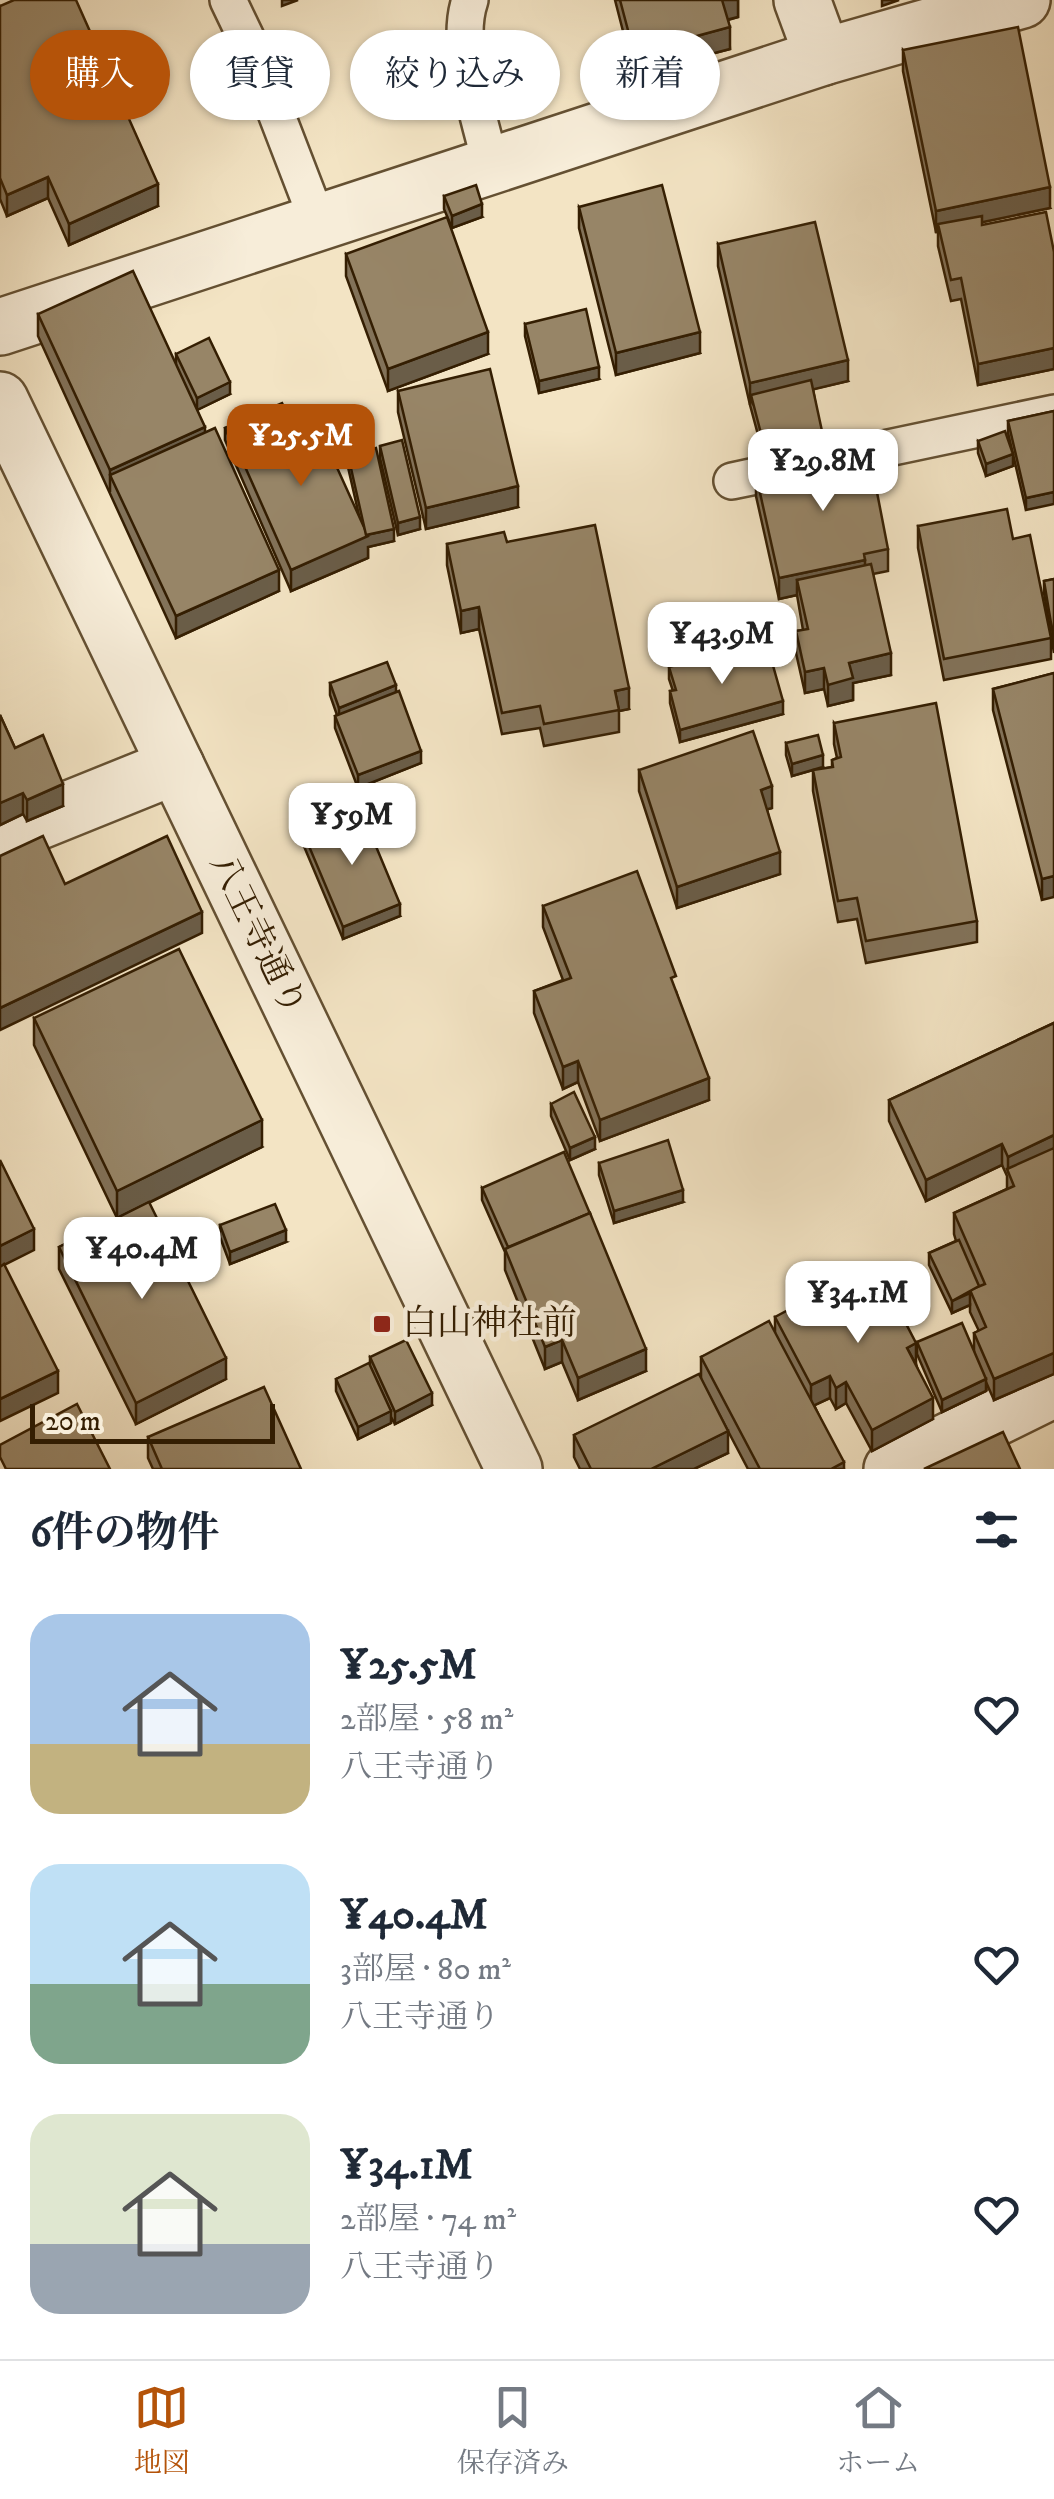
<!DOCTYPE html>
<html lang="ja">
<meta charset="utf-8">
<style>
:root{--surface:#fff;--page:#f2f2f3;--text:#1f2937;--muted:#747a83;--line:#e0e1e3;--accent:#b45309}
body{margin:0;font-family:"IM FELL DW Pica","Noto Serif JP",serif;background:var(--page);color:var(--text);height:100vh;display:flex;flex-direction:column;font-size:38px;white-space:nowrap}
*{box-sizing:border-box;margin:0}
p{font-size:32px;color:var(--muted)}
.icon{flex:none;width:55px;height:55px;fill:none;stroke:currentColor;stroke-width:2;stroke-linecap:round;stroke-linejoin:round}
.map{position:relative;height:1469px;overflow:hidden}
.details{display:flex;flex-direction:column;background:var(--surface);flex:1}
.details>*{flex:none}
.hud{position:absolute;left:30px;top:30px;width:995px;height:90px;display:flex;gap:20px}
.scale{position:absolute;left:30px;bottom:25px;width:245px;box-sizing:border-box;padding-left:10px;border:5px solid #341e02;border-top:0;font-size:28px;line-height:35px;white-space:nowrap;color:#341e02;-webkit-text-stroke:8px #f7edd9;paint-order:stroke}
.price{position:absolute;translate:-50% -85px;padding:0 22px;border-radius:20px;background:#fff;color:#222;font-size:32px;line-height:65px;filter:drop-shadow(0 2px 5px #0008)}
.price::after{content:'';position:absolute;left:50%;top:60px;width:30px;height:22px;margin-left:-15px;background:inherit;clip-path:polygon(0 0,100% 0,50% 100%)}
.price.selected{background:var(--accent);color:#fff}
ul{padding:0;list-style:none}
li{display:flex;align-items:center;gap:30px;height:250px;padding:0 30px}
li span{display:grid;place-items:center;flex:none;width:280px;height:200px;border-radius:30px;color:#555}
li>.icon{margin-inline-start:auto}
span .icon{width:120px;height:120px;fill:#fffc;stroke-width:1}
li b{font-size:42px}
h2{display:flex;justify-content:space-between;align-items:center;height:120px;padding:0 30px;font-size:42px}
.tag{padding:0 35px;border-radius:45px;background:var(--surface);box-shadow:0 2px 8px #0004;font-size:35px;line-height:90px}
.tag.selected{background:var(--accent);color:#fff}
.menu{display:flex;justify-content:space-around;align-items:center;height:140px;border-top:2px solid var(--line);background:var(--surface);font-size:28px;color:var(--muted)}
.menu a{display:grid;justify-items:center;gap:5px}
.menu .selected{color:var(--accent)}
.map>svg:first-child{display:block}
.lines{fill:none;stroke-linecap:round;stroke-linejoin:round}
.service-casing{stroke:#645032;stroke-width:40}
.minor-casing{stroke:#645032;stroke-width:60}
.tertiary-casing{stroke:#645032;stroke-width:60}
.service{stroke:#f7edd9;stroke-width:35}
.minor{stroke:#f7edd9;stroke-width:55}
.tertiary{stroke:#f7edd9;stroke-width:55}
.wall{fill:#827259;stroke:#341e02;stroke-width:2.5}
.shaded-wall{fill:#6a5d48;stroke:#341e02;stroke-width:2.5}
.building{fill:#978567;stroke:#341e02;stroke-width:2.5}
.poi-dot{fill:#8f2418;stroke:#f7edd9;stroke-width:4}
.labels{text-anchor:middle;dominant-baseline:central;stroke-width:9;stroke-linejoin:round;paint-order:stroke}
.street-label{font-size:35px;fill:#341e02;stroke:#f7edd9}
.poi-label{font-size:35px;fill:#341e02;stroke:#f7edd9;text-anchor:start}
</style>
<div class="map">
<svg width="1054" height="1469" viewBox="0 0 1054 1469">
<rect width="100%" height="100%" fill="#f3e4c4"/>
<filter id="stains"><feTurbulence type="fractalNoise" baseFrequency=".002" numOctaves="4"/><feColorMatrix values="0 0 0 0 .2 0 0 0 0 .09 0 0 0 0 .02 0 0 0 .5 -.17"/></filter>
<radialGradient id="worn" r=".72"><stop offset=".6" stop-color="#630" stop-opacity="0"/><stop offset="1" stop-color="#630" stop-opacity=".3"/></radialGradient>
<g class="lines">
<defs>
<g id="service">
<path d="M 228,0 L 251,48 L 318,222"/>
<path d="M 470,0 C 454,46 480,119 491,166"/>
<path d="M 732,481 L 1054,413"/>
</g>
<g id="minor">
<path d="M 802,0 L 823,57"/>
<path d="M 0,327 L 823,57 L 1022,0"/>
<path d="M 0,837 L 176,766"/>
<path d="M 892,1469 L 1054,1389"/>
</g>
<path id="tertiary" d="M 0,400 L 514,1469"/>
</defs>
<use href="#service" class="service-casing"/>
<use href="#minor" class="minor-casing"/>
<use href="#tertiary" class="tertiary-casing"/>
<use href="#service" class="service"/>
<use href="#minor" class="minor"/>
<use href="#tertiary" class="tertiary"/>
</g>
<g class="wall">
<path d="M 615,0 L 738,0 L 738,17 L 728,20 L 730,49 L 634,74 Z"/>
<path d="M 0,6 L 158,206 L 69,245 L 48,198 L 7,216 L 0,199 Z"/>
<path d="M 903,50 L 1050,208 L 982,222 L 982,225 L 1054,252 L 1054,369 L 978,385 L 961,299 L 951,301 L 938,246 L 938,232 L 936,232 L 903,71 Z"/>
<path d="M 444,196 L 482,217 L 452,228 L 444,209 Z"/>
<path d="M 579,207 L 700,353 L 616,375 L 579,228 Z"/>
<path d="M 718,244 L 848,381 L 813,389 L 822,443 L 764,457 L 750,405 L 718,266 Z"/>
<path d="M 346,254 L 488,354 L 388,391 L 346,276 Z"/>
<path d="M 38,314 L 176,364 L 176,354 L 230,394 L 197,410 L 205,432 L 279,591 L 176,638 L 38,336 Z"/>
<path d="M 525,324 L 599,379 L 539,393 L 525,336 Z"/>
<path d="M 398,391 L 518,507 L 426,529 L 398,412 Z"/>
<path d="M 1054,411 L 1026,510 L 1008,433 L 1008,421 Z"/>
<path d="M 289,417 L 360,520 L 348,467 L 348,455 L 394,541 L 368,547 L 368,558 L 291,591 L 225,440 L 225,428 Z"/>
<path d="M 978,441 L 1013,466 L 986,476 L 978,453 Z"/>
<path d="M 380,446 L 420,529 L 398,535 L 380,458 Z"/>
<path d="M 756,475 L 888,549 L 888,571 L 873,574 L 891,675 L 853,683 L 853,700 L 828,706 L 824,689 L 805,693 L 796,653 L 796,631 L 803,630 L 797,595 L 779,599 L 756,496 Z"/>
<path d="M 918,526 L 1013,539 L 1051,638 L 1051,659 L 944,680 L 918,548 Z"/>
<path d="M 507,542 L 629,709 L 619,711 L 619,732 L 544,746 L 540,728 L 502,734 L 479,629 L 461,633 L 447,565 L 447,544 Z"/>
<path d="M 1054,579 L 1054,653 L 1044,593 L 1044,581 Z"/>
<path d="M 749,661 L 783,714 L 680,742 L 670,703 L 670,691 L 673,691 L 669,679 L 669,667 Z"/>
<path d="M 1054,673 L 1042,900 L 993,710 L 993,689 Z"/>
<path d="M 330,683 L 396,692 L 421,763 L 358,788 L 335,728 L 335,716 L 337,715 L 330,695 Z"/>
<path d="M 0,715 L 15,748 L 63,806 L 27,821 L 23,814 L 0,825 Z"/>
<path d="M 834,723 L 977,921 L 977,942 L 866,963 L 857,919 L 838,922 L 813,791 L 813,770 L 792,776 L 786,755 L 786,743 L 823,767 L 816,770 L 832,767 L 832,760 L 837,758 L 834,744 Z"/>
<path d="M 639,770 L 772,808 L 767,809 L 780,874 L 677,908 L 639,791 Z"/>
<path d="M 303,832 L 400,916 L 343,939 L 303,844 Z"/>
<path d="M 543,906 L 676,991 L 709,1100 L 600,1141 L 578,1082 L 563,1089 L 534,1013 L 534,991 L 563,980 L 543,927 Z"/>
<path d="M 34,1018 L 262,1147 L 149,1203 L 226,1379 L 136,1424 L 59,1269 L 59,1247 L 117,1218 L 34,1045 Z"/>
<path d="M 1054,1023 L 1054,1374 L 994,1400 L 986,1382 L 986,1391 L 942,1412 L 917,1354 L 917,1342 L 974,1351 L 974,1333 L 979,1331 L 970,1312 L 970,1305 L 952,1313 L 929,1265 L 929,1253 L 956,1241 L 954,1234 L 954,1213 L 1007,1189 L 1007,1176 L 1002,1165 L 926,1201 L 889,1121 L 889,1100 Z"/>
<path d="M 551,1104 L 595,1149 L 570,1160 L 551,1116 Z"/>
<path d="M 599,1163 L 683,1202 L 614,1223 L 599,1175 Z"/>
<path d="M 482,1188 L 646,1371 L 578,1400 L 562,1362 L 545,1369 L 505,1270 L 505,1252 L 482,1200 Z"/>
<path d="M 220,1225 L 286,1242 L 230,1264 L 220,1237 Z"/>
<path d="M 775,1317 L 916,1364 L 933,1419 L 872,1451 L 846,1403 L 836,1409 L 830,1398 L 814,1405 L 844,1469 L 748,1469 L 708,1393 L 728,1453 L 694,1469 L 580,1469 L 574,1457 L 574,1435 L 701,1378 L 701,1357 L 775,1332 Z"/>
<path d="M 370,1357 L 432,1405 L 395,1424 L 391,1417 L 391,1423 L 358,1439 L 336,1391 L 336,1379 L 370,1364 Z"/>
<path d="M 148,1437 L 301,1469 L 153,1469 L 148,1458 Z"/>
</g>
<g class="shaded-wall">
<path d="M 282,0 L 298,0 L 282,6 Z"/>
<path d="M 722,0 L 738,0 L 738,17 L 722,21 Z"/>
<path d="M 882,0 L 899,0 L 882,6 Z"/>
<path d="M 730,27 L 730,49 L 634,74 L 634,53 Z"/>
<path d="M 48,177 L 48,198 L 7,216 L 7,195 Z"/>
<path d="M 158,184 L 158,206 L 69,245 L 69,224 Z"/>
<path d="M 1050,187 L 1050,208 L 940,231 L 938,224 L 938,232 L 936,232 L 936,211 Z"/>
<path d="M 482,204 L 482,217 L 452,228 L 452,216 Z"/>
<path d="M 488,332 L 488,354 L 388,391 L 388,369 Z"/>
<path d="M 700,332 L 700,353 L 616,375 L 616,353 Z"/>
<path d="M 1054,348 L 1054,369 L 978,385 L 978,364 Z"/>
<path d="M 848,360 L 848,381 L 753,404 L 751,395 L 750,405 L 750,383 Z"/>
<path d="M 599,367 L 599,379 L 539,393 L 539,381 Z"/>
<path d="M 230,382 L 230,394 L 197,410 L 197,398 Z"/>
<path d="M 205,427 L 205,448 L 110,475 L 110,492 L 110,470 Z"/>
<path d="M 822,431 L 822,443 L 764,457 L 764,445 Z"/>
<path d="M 1013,454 L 1013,466 L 986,476 L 986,464 Z"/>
<path d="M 518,486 L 518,507 L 426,529 L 426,508 Z"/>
<path d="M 1054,492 L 1054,504 L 1026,510 L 1026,498 Z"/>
<path d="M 420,517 L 420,529 L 398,535 L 398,523 Z"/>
<path d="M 394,529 L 394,541 L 368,547 L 368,558 L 291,591 L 291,570 L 366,535 Z"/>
<path d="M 865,560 L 865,581 L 797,580 L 797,595 L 779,599 L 779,578 Z"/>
<path d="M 279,570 L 279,591 L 176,638 L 176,616 Z"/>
<path d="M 479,607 L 479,629 L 461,633 L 461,611 Z"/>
<path d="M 891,653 L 891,675 L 853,683 L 853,700 L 828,706 L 828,685 L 849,663 Z"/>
<path d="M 824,668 L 824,689 L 805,693 L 805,672 Z"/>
<path d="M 396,685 L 396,697 L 339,720 L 339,708 Z"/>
<path d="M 629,688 L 629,709 L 619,711 L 615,691 Z"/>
<path d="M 783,701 L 783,714 L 680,742 L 680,730 Z"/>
<path d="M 421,751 L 421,763 L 358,788 L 358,775 Z"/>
<path d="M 823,755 L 823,767 L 792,776 L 792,764 Z"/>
<path d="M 63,784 L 63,806 L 27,821 L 27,800 Z"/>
<path d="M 772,786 L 772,808 L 761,811 L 761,790 Z"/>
<path d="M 23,793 L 23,814 L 0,825 L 0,803 Z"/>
<path d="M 780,852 L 780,874 L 677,908 L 677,887 Z"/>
<path d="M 1054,876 L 1054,897 L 1042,900 L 1042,879 Z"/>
<path d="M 400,904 L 400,916 L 343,939 L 343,927 Z"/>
<path d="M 202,912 L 202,933 L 0,1030 L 0,1008 Z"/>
<path d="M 578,1061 L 578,1082 L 563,1089 L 563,1067 Z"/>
<path d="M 709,1078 L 709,1100 L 600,1141 L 600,1120 Z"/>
<path d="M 262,1120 L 262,1147 L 117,1218 L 117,1191 Z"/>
<path d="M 1054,1135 L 1054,1157 L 1008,1172 L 1008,1157 Z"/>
<path d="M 595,1137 L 595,1149 L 570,1160 L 570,1148 Z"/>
<path d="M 1002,1144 L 1002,1165 L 926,1201 L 926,1180 Z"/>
<path d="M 683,1190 L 683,1202 L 614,1223 L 614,1211 Z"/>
<path d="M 34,1229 L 34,1250 L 0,1267 L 0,1246 Z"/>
<path d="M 286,1230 L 286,1242 L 230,1264 L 230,1252 Z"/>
<path d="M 970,1293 L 970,1305 L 952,1313 L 952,1301 Z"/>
<path d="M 562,1340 L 562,1362 L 545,1369 L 545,1347 Z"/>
<path d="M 916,1343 L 916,1364 L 907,1348 Z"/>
<path d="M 646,1349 L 646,1371 L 578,1400 L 578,1378 Z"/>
<path d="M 1054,1353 L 1054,1374 L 994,1400 L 994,1379 Z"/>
<path d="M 226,1358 L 226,1379 L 136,1424 L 136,1403 Z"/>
<path d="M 58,1371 L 58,1393 L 0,1421 L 0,1399 Z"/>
<path d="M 830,1376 L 830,1398 L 811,1407 L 811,1385 Z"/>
<path d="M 986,1379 L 986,1391 L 942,1412 L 942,1400 Z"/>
<path d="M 846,1382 L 846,1403 L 836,1409 L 836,1388 Z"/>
<path d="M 432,1393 L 432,1405 L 395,1424 L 395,1412 Z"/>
<path d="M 933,1398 L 933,1419 L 872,1451 L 872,1430 Z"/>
<path d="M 391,1411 L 391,1423 L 358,1439 L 358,1427 Z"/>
<path d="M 728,1431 L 728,1453 L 694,1469 L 651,1469 Z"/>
<path d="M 844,1462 L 844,1469 L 831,1469 Z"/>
</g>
<g class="building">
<path d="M 14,0 L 76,0 L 158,184 L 69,224 L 48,177 L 7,195 L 0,178 L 0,6 Z"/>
<path d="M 620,0 L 722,0 L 730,27 L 634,53 Z"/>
<path d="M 1018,27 L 1050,187 L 936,211 L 903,50 Z"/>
<path d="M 476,185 L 482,204 L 452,216 L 444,196 Z"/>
<path d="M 662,185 L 700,332 L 616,353 L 579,207 Z"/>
<path d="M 1046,212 L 1054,252 L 1054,348 L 978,364 L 961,278 L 951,280 L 938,224 L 982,216 L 982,225 Z"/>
<path d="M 447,217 L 488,332 L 388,369 L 346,254 Z"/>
<path d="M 815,222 L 848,360 L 750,383 L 718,244 Z"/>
<path d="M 133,271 L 205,427 L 110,470 L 38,314 Z"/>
<path d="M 586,309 L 599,367 L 539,381 L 525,324 Z"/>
<path d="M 209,338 L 230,382 L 197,398 L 176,354 Z"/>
<path d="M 490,369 L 518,486 L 426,508 L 398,391 Z"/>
<path d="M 811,380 L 822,431 L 764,445 L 751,395 Z"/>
<path d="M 282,403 L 289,417 L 234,442 L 234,449 L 225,428 Z"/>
<path d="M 310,408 L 368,536 L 291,570 L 234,442 Z"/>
<path d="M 1054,411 L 1054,492 L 1026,498 L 1008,421 Z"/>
<path d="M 215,428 L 279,570 L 176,616 L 110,475 Z"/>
<path d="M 1005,431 L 1013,454 L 986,464 L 978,441 Z"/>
<path d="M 402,440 L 420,517 L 398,523 L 380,446 Z"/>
<path d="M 376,448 L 394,529 L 366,535 L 348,455 Z"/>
<path d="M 869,451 L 888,549 L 864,554 L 865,560 L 779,578 L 756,475 Z"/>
<path d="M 1007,509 L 1013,539 L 1030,535 L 1051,638 L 944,659 L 918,526 Z"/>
<path d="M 595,525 L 629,688 L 615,691 L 619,710 L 544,724 L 540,706 L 502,713 L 479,607 L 461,611 L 447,544 L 504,532 L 507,542 Z"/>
<path d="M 871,564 L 891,653 L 849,663 L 853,678 L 828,685 L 824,668 L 805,672 L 796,631 L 808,629 L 797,580 Z"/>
<path d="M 1054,579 L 1054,641 L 1044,581 Z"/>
<path d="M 744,646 L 749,661 L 770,655 L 783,701 L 680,730 L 670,691 L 676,690 L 669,667 Z"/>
<path d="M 387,662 L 396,685 L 339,708 L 330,683 Z"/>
<path d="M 1054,673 L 1054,876 L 1042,879 L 993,689 Z"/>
<path d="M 399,691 L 421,751 L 358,775 L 335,716 Z"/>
<path d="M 936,703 L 977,921 L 866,941 L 857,898 L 838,901 L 813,770 L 833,767 L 832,760 L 841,757 L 834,723 Z"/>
<path d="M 0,715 L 15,748 L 43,735 L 63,784 L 27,800 L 23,793 L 0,803 Z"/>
<path d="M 753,731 L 772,786 L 761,790 L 780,852 L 677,887 L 639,770 Z"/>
<path d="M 818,735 L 823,755 L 792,764 L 786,743 Z"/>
<path d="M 360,808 L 400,904 L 343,927 L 303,832 Z"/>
<path d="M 43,836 L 65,884 L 167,836 L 202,912 L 0,1008 L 0,856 Z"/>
<path d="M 637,871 L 676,976 L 671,978 L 709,1078 L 600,1120 L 578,1061 L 563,1067 L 534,991 L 571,978 L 543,906 Z"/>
<path d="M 179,949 L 262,1120 L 117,1191 L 34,1018 Z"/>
<path d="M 1054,1023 L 1054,1135 L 1008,1157 L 1002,1144 L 926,1180 L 889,1100 Z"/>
<path d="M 574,1092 L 595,1137 L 570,1148 L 551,1104 Z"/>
<path d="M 668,1140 L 683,1190 L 614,1211 L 599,1163 Z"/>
<path d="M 1054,1148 L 1054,1353 L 994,1379 L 974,1333 L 986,1327 L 970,1290 L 985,1284 L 954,1213 L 1014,1186 L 1007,1169 Z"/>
<path d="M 564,1152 L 591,1216 L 590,1213 L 508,1247 L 482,1188 Z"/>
<path d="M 0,1160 L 34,1229 L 0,1246 Z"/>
<path d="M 149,1202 L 226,1358 L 136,1403 L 59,1247 Z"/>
<path d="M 275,1204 L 286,1230 L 230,1252 L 220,1225 Z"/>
<path d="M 590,1213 L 646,1349 L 578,1378 L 562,1340 L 545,1347 L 505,1249 Z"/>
<path d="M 959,1240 L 979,1286 L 952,1301 L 929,1253 Z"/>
<path d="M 4,1264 L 58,1371 L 0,1399 L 0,1267 Z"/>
<path d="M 875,1264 L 916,1343 L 907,1348 L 933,1398 L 872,1430 L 846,1382 L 836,1388 L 830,1376 L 811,1385 L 775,1317 Z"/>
<path d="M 769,1321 L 844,1462 L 831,1469 L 760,1469 L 701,1357 Z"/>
<path d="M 962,1323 L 986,1379 L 942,1400 L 917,1342 Z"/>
<path d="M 406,1340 L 432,1393 L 395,1412 L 370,1357 Z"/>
<path d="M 369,1363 L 391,1411 L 358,1427 L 336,1379 Z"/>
<path d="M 699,1374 L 728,1431 L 651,1469 L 591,1469 L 574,1435 Z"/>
<path d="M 264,1387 L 301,1469 L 162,1469 L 148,1437 Z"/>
<path d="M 77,1404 L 110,1469 L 6,1469 L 0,1457 L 0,1445 Z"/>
<path d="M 1003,1432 L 1020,1469 L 924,1469 Z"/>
</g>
<rect class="poi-dot" x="372" y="1314" width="20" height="20" rx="5"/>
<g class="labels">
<g class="street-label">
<text transform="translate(257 935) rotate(64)">八王寺通り</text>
</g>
<g class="poi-label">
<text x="402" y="1324">白山神社前</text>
</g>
</g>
<rect width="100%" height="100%" filter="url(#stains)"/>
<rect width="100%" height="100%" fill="url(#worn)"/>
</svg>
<div class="scale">20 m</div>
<b class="price selected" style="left:301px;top:489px">¥25.5M</b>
<b class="price" style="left:823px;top:514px">¥29.8M</b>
<b class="price" style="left:722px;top:687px">¥43.9M</b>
<b class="price" style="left:352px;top:868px">¥59M</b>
<b class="price" style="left:142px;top:1302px">¥40.4M</b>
<b class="price" style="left:858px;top:1346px">¥34.1M</b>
<div class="hud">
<a class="tag selected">購入</a>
<a class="tag">賃貸</a>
<a class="tag">絞り込み</a>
<a class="tag">新着</a>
</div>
</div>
<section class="details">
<h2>6件の物件<svg class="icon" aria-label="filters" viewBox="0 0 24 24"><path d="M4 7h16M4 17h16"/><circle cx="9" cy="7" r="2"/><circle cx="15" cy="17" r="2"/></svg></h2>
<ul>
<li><span style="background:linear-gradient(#a9c7e8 65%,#c2b280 0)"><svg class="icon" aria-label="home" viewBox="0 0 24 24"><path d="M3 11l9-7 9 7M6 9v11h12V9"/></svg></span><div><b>¥25.5M</b><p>2部屋 · 58 m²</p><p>八王寺通り</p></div><svg class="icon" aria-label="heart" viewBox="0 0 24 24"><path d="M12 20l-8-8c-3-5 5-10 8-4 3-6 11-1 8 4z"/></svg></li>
<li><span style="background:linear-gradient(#bfe0f5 60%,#7fa58c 0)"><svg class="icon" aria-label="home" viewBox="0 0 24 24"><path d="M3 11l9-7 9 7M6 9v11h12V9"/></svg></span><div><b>¥40.4M</b><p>3部屋 · 80 m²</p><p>八王寺通り</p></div><svg class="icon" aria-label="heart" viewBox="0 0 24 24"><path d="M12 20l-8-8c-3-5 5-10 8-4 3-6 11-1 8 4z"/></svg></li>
<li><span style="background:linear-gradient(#dfe7d0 65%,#9aa5b1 0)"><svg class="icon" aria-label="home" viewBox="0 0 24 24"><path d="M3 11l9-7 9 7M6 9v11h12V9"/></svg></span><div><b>¥34.1M</b><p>2部屋 · 74 m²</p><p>八王寺通り</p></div><svg class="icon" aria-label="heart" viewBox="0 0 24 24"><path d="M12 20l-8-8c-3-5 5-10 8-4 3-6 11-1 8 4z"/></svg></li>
</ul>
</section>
<nav class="menu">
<a class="selected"><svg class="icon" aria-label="map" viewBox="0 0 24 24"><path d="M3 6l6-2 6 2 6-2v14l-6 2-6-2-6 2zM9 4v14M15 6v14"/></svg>地図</a>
<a><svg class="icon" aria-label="saved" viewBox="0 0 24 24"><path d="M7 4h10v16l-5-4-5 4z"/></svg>保存済み</a>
<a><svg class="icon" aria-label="home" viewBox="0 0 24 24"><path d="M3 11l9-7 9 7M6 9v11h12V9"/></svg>ホーム</a>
</nav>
